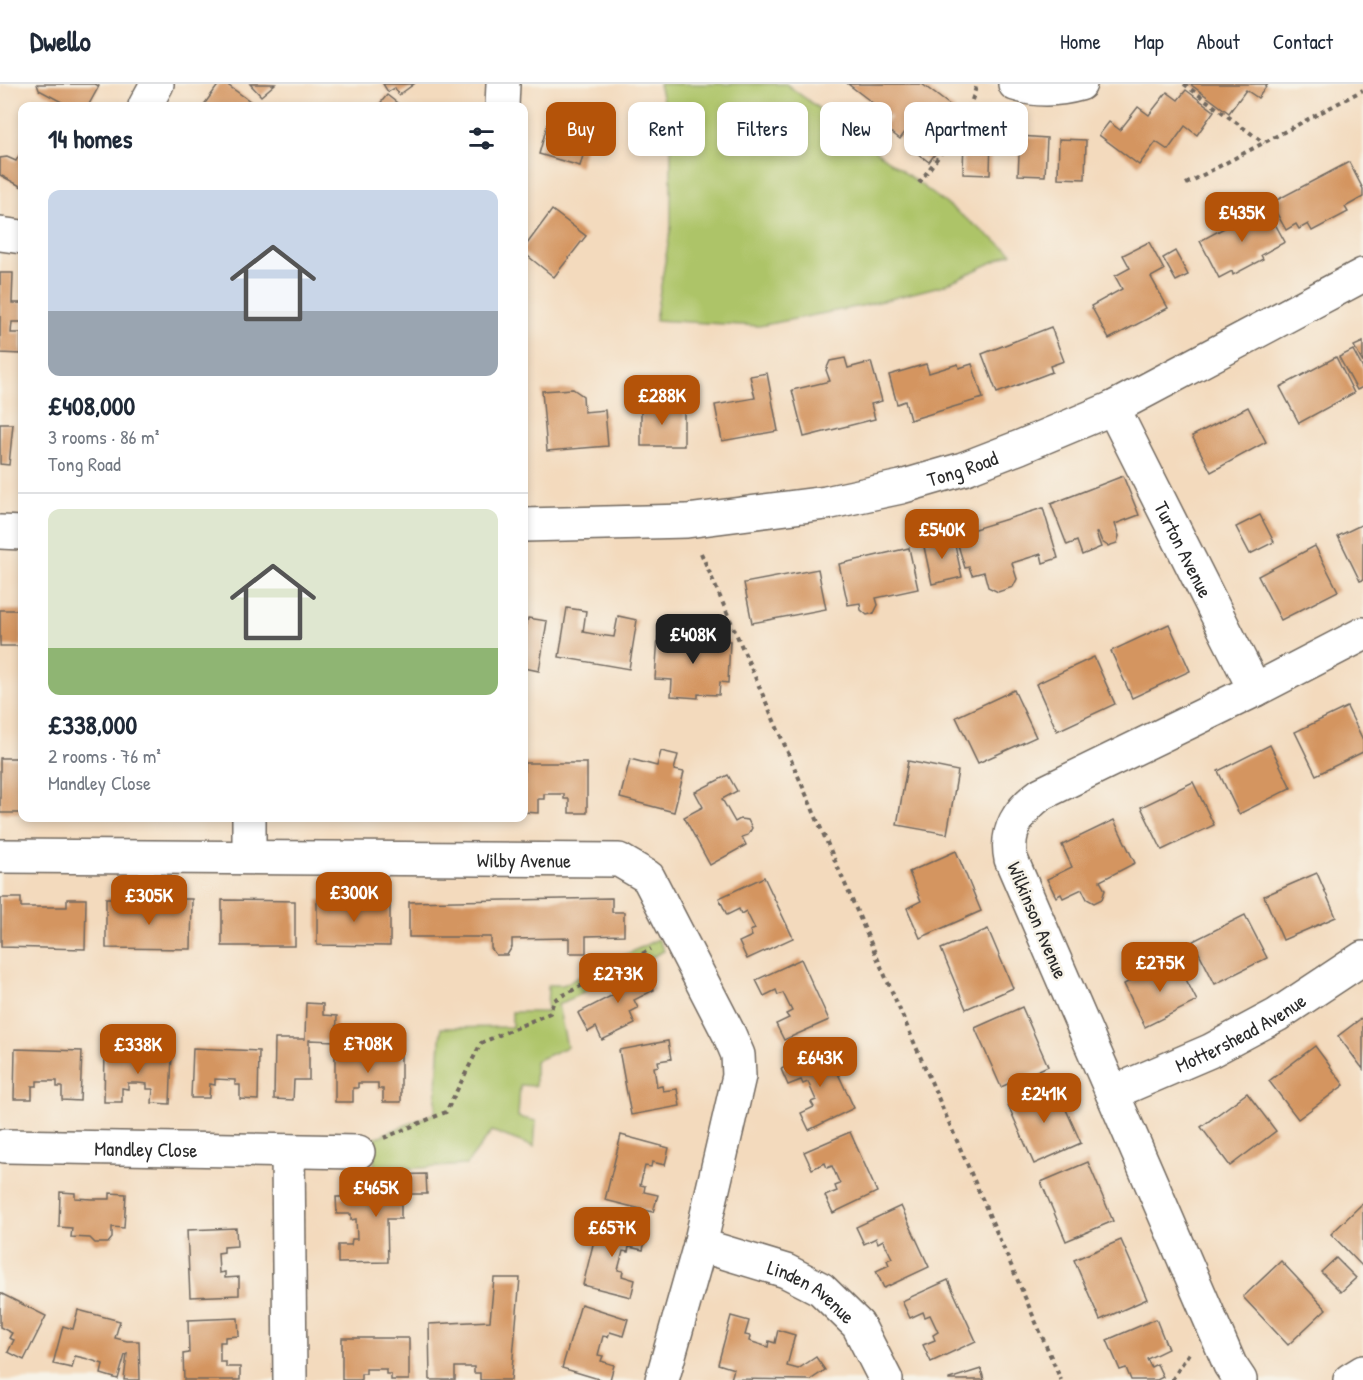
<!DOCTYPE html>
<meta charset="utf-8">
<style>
:root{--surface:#fff;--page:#f6f6f7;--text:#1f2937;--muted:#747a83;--line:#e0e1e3;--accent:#b45309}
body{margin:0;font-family:"Patrick Hand",sans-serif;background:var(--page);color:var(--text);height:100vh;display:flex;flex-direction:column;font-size:22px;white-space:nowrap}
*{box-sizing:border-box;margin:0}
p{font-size:20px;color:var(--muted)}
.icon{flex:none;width:33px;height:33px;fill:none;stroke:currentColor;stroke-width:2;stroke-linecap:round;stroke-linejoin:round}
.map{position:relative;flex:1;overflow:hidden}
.sheet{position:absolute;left:18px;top:18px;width:510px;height:720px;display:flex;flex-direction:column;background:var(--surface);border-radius:12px;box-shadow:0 3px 9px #0003}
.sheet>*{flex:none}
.banner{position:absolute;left:546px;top:18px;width:570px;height:54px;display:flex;gap:12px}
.price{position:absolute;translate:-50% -51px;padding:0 14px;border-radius:12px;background:var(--accent);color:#fff;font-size:20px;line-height:39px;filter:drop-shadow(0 2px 3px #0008)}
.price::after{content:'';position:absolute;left:50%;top:36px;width:18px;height:14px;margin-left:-9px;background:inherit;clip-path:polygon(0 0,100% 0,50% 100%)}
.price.current{background:#222;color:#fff}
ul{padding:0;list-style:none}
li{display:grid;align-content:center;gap:12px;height:318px;padding:0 30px}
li+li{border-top:2px solid var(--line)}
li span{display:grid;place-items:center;height:186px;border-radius:12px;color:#555}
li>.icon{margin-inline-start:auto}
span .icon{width:108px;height:108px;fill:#fffc;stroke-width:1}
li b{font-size:26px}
h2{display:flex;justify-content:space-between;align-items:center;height:72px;padding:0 30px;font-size:26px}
.tag{padding:0 21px;border-radius:12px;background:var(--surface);box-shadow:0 3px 9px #0003;font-size:21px;line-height:54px}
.tag.current{background:var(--accent);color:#fff}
header{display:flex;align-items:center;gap:36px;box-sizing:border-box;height:84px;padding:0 30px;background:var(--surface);border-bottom:2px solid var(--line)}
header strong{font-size:28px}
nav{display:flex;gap:33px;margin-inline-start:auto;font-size:21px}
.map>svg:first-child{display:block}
.green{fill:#adc468;stroke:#6c784a;stroke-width:1.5}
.building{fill:#d49561}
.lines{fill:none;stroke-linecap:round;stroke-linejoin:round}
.minor-casing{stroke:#71685e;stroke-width:36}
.path{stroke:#71685e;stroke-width:4;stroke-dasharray:4.5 4.5;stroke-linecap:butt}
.minor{stroke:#fff;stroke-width:33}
.labels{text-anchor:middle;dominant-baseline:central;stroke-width:5;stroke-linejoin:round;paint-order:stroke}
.street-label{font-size:20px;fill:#2b2b2b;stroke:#f7f3e8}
</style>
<header>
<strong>Dwello</strong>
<nav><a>Home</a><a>Map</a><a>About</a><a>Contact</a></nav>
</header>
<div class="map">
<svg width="1363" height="1296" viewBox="0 0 1363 1296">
<rect width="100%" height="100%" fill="#f7f3e8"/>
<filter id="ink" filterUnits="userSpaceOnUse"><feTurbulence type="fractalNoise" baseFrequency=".0167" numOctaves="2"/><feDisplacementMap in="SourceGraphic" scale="12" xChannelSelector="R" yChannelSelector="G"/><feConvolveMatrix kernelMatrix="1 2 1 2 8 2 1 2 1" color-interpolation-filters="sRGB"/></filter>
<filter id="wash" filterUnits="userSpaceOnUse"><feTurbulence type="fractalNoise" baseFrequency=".008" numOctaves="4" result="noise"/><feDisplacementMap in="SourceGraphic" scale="24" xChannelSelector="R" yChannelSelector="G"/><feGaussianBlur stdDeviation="1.35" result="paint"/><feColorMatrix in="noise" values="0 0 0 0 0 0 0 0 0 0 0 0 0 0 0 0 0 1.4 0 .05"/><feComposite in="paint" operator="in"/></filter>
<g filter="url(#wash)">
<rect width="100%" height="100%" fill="#f3dabd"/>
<g class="green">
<path d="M 659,0 L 786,0 L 1012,169 L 944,201 L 866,221 L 759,242 L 655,236 L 671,143 L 671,49 Z"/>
<path d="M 658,855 L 664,867 L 558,921 L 567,963 L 535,977 L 535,1002 L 520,1001 L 518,1033 L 536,1037 L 534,1063 L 492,1047 L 466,1081 L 374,1087 L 375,1054 L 435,1029 L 441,944 L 512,943 L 512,928 L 547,928 L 548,901 L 563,901 Z"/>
</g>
<g id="blocks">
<g class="building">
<path d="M 37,0 L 95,0 L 99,2 L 88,22 L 69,22 L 39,6 Z"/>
<path d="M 219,0 L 226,0 L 257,22 L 203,22 Z"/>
<path d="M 250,0 L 275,0 L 261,12 Z"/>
<path d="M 383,0 L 414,0 L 399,11 L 395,4 L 388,8 Z"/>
<path d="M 848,0 L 922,0 L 955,25 L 951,29 L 961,36 L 929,78 L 917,69 L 925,58 L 908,44 L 900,55 L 883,42 L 891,33 Z"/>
<path d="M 1190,0 L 1268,0 L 1258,14 L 1246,6 L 1229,29 Z"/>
<path d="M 1186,6 L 1214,27 L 1197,51 L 1185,42 L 1168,66 L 1156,58 L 1139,81 L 1099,51 L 1109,38 L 1120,46 L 1138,23 L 1149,31 L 1167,8 L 1178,16 Z"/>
<path d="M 387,11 L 401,22 L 378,22 Z"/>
<path d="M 553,21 L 594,33 L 580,82 L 539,70 Z"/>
<path d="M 964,51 L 991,52 L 990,91 L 963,90 Z"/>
<path d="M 1020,52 L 1047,54 L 1045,92 L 1018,91 Z"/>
<path d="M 1059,55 L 1086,56 L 1085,95 L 1058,94 Z"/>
<path d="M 22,66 L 22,103 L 0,91 L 0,74 L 7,73 L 16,77 Z"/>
<path d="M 1349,78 L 1363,105 L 1363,113 L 1345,123 L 1348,128 L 1312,147 L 1308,140 L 1299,145 L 1296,140 L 1286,146 L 1271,119 Z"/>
<path d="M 1265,122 L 1285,158 L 1261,171 L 1263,175 L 1233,191 L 1232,187 L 1219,194 L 1200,157 Z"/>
<path d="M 552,126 L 586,152 L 554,193 L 524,169 L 524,164 Z"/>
<path d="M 1149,158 L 1164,186 L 1151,193 L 1168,224 L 1109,255 L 1091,222 L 1122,205 L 1115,192 L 1130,184 L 1123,171 Z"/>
<path d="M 1175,167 L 1188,191 L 1176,197 L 1163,174 Z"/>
<path d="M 0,189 L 13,189 L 12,219 L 22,219 L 22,238 L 12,238 L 11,249 L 21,249 L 21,270 L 0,269 Z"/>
<path d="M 1051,243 L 1064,277 L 1050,282 L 1052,288 L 997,309 L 982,270 Z"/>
<path d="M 1363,258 L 1363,279 L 1354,262 Z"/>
<path d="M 1353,266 L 1363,285 L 1363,303 L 1357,306 L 1339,273 Z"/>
<path d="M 1336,273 L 1354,309 L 1299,339 L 1280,303 Z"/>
<path d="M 845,274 L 848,284 L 871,278 L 882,317 L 871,320 L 875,335 L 804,353 L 792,306 L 830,297 L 826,286 L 830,277 Z"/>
<path d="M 926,280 L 929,289 L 958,280 L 959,284 L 972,280 L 983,314 L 910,336 L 905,317 L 897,320 L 889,291 Z"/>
<path d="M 767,289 L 778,347 L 722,357 L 715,321 L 755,314 L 750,292 Z"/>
<path d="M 573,305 L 583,312 L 584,328 L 605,326 L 608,362 L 547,367 L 542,307 Z"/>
<rect x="641" y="321" width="43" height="41"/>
<path d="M 1248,323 L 1266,358 L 1211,388 L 1192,352 Z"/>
<path d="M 0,340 L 13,340 L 9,381 L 0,380 Z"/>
<path d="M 1123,392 L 1139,431 L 1115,440 L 1119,452 L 1117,459 L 1108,462 L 1102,458 L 1098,448 L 1096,449 L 1101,463 L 1082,471 L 1077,457 L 1067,461 L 1051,420 Z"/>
<path d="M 1043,424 L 1058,474 L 1043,479 L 1041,470 L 1012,479 L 1017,495 L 1013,503 L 998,508 L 988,503 L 984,488 L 972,491 L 969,483 L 965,484 L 955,451 Z"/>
<path d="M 1260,431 L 1274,458 L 1250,470 L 1236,443 Z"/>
<path d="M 1363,440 L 1363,496 L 1360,497 L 1338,452 Z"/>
<path d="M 953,452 L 962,493 L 932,500 L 923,458 Z"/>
<path d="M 1315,462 L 1338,507 L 1281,536 L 1258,492 Z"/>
<path d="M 909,464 L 918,505 L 876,514 L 878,521 L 874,529 L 867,531 L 861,526 L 860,519 L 848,521 L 839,480 Z"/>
<path d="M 818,485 L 826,525 L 752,539 L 744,499 Z"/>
<path d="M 567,524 L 586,527 L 583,548 L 599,551 L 614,553 L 618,532 L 637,536 L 629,585 L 559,573 Z"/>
<rect x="0" y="526" width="22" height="36"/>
<path d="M 528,534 L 547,537 L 539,587 L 524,584 L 524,554 Z"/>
<path d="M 1169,540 L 1190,587 L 1132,614 L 1111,567 Z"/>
<path d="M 658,553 L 730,557 L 728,599 L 720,598 L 719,611 L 698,610 L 698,614 L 671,612 L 672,596 L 655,595 Z"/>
<path d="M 1094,573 L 1115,620 L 1057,647 L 1036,600 Z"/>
<path d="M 1014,606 L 1036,653 L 978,679 L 956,633 Z"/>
<path d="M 1347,623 L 1363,656 L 1363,668 L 1316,691 L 1295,648 Z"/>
<path d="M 1270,661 L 1291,704 L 1239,730 L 1218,687 Z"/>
<path d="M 661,667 L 678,671 L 674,686 L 684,688 L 674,728 L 620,714 L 630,675 L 657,682 Z"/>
<rect x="0" y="674" width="22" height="55"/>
<path d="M 908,677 L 958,687 L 947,750 L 897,741 Z"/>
<path d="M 524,679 L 587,679 L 587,729 L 569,729 L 569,715 L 564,715 L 564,710 L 544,710 L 544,715 L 538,715 L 538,729 L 524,728 Z"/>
<path d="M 728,691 L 737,707 L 722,715 L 735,738 L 740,735 L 748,736 L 752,744 L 748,751 L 742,753 L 746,761 L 710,781 L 684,733 L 703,723 L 695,708 Z"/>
<path d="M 1193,698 L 1214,741 L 1162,766 L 1141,723 Z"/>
<path d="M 1114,736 L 1135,779 L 1100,797 L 1105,806 L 1102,815 L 1094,819 L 1087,815 L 1082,805 L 1063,814 L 1061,810 L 1056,813 L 1047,795 L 1072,783 L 1062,761 Z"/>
<path d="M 956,767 L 981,827 L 920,854 L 907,824 L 921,817 L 909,788 Z"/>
<path d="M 1317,789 L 1336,833 L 1283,856 L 1264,812 Z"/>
<path d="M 764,793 L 793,854 L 747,875 L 739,858 L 752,852 L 750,847 L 755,845 L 746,827 L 741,830 L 739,825 L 727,831 L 719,814 Z"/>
<path d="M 1,814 L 21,814 L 21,823 L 67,823 L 67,815 L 86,815 L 85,865 L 1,863 Z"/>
<path d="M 106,814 L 126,814 L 126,823 L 172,824 L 172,815 L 192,815 L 191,865 L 106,864 Z"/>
<path d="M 612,814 L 612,828 L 624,828 L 624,851 L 586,852 L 586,869 L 569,869 L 569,854 L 512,855 L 512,863 L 507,871 L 496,871 L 491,864 L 491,853 L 409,853 L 409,818 Z"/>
<path d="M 222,816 L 295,817 L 295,862 L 222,862 Z"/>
<path d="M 317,816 L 390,817 L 390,862 L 317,861 Z"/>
<path d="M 1245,831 L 1267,874 L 1215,900 L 1193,857 Z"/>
<path d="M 988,845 L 1013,904 L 966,925 L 941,865 Z"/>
<path d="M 1175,874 L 1197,917 L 1145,943 L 1124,900 Z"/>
<path d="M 801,875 L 829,936 L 784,956 L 776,940 L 789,934 L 786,930 L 792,927 L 783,909 L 778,911 L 776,906 L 764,912 L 756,896 Z"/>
<path d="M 641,881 L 654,906 L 634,916 L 638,924 L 630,928 L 635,940 L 602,956 L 596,943 L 588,948 L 578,929 L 615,910 L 608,897 Z"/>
<path d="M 306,919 L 323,920 L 323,931 L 337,932 L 336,957 L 309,956 L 309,996 L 294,996 L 293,1016 L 274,1015 L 275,955 L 305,955 Z"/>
<path d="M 1022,923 L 1048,982 L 1001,1003 L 975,944 Z"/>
<path d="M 1363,933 L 1363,985 L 1338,952 Z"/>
<path d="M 668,957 L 671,975 L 658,977 L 659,982 L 654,983 L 657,1003 L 662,1002 L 663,1007 L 677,1005 L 680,1022 L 631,1031 L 619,966 Z"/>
<path d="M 1315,962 L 1344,1001 L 1298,1035 L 1269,997 Z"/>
<path d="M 193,964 L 259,967 L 258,1016 L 240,1015 L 240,1001 L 235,1001 L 235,996 L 215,995 L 215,1001 L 210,1000 L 209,1014 L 191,1014 Z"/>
<path d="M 826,964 L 854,1024 L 809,1046 L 801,1029 L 814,1023 L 811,1018 L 816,1016 L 808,998 L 803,1000 L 801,996 L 788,1001 L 781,985 Z"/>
<path d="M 15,965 L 82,967 L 80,1017 L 62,1016 L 62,1003 L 57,1003 L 57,997 L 37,997 L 37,1002 L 32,1002 L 32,1015 L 14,1015 Z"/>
<path d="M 105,968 L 172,970 L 170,1020 L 152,1019 L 153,1005 L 147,1005 L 147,1000 L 138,999 L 128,999 L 128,1005 L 122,1004 L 122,1018 L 104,1018 Z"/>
<path d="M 401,968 L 401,1018 L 383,1018 L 383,1005 L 378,1005 L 378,999 L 358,999 L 358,1004 L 353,1004 L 353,1018 L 335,1018 L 335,969 Z"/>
<path d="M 1055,1001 L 1081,1059 L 1034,1080 L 1008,1021 Z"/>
<path d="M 1247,1009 L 1276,1047 L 1230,1082 L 1201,1043 Z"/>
<path d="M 850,1048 L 877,1108 L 833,1129 L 825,1112 L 837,1107 L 835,1102 L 840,1100 L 832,1082 L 827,1084 L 825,1079 L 812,1085 L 804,1068 Z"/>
<path d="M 621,1051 L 669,1064 L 665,1081 L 652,1078 L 651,1083 L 645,1082 L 640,1101 L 645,1102 L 644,1108 L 658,1111 L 653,1128 L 605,1116 Z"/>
<path d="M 1088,1078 L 1113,1137 L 1066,1157 L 1041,1098 Z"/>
<path d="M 426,1090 L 427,1110 L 401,1110 L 401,1135 L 387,1135 L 388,1178 L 338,1179 L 338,1161 L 351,1161 L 352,1155 L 357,1155 L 356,1135 L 351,1136 L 351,1130 L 337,1130 L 336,1113 L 387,1112 L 386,1091 Z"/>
<path d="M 60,1108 L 75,1109 L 75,1114 L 92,1115 L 110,1115 L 110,1109 L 126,1110 L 124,1144 L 112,1143 L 112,1154 L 108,1159 L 95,1159 L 90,1154 L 71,1153 L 72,1144 L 59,1143 Z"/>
<path d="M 1363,1119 L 1363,1183 L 1331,1150 Z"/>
<path d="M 901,1122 L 929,1183 L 884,1204 L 876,1187 L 889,1181 L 887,1176 L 892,1174 L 883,1156 L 878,1159 L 876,1154 L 864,1160 L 856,1143 Z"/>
<path d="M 599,1136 L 647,1149 L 643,1166 L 629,1163 L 628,1168 L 623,1167 L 618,1186 L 623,1187 L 622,1192 L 635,1196 L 631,1213 L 583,1201 Z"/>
<path d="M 236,1144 L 237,1162 L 224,1163 L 224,1168 L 218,1169 L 219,1189 L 225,1188 L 225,1194 L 239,1193 L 239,1211 L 190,1213 L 187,1146 Z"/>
<path d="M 1121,1156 L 1147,1215 L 1100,1236 L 1074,1176 Z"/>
<path d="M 1336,1174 L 1356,1194 L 1341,1208 L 1321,1188 Z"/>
<path d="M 1281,1177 L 1326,1225 L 1288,1261 L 1243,1213 Z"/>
<path d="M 494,1194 L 520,1194 L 511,1296 L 480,1296 L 480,1289 L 474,1289 L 474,1283 L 455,1283 L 455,1296 L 430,1296 L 429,1240 L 490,1237 Z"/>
<path d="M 948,1196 L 976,1257 L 931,1278 L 923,1261 L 935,1256 L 933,1251 L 938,1248 L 930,1231 L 925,1233 L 923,1228 L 910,1234 L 902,1217 Z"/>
<path d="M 0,1209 L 46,1232 L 24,1276 L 8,1268 L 14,1256 L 9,1254 L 12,1249 L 0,1243 Z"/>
<path d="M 581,1220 L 628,1235 L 623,1252 L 610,1248 L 608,1253 L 603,1252 L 598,1271 L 603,1272 L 601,1277 L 614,1281 L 610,1296 L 602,1296 L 562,1284 Z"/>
<path d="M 78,1226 L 120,1237 L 115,1254 L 127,1257 L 139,1257 L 140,1296 L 124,1296 L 127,1270 L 125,1271 L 118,1295 L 101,1290 L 103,1280 L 88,1275 L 75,1272 L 72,1284 L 53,1280 L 63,1242 L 73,1245 Z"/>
<path d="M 731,1232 L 749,1237 L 745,1251 L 750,1252 L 749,1257 L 768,1263 L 769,1257 L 775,1259 L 778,1246 L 795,1251 L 787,1282 L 798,1285 L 816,1273 L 825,1286 L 810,1296 L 731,1295 L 734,1285 L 718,1280 Z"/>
<path d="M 238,1234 L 239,1252 L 225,1253 L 225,1258 L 220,1258 L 220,1278 L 226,1278 L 226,1283 L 240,1283 L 240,1296 L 184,1296 L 183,1270 L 189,1269 L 188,1236 Z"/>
<path d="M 1156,1235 L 1168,1265 L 1147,1275 L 1151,1283 L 1157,1280 L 1163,1293 L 1157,1296 L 1131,1296 L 1126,1284 L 1120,1286 L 1107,1256 Z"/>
<path d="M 342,1254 L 409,1254 L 409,1296 L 391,1296 L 391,1290 L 386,1290 L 386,1285 L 366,1285 L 366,1290 L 361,1290 L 361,1296 L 342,1296 Z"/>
<path d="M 981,1285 L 984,1296 L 949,1296 L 949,1295 Z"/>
</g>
</g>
</g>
<g filter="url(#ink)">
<use href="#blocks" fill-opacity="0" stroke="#71685e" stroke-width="1.5"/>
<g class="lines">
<defs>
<g id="minor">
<path d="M 1015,0 C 1036,7 1059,6 1080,0"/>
<path d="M 145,22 L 157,0"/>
<path d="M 502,22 L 503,0"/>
<path d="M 0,150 L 22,153"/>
<path id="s1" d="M 1113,324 L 1255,606"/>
<path id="s2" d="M 524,441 L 687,437 L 826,419 L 901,403 L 963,385 L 1020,363 L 1113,324 L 1363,191"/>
<path d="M 0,448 L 22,449"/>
<path d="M 249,734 L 249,773"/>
<path id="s3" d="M 0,772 L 619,776 L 648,793 L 729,950 L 738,971 L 739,992 L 700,1161 L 662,1296"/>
<path id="s4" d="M 1112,1009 L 1210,967 L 1277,931 L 1363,874"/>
<path id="s5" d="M 5,1062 L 358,1068"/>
<path d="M 288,1067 L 290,1296"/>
<path id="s6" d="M 700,1161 L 786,1187 L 821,1205 L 858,1241 L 886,1296"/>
<path d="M 1240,1296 L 1230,1281 L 1011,775 C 1005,747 1019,726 1041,710 L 1255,606 L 1363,550"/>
<path d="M 1350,1296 L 1363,1288"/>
</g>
</defs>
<use href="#minor" class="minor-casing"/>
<g class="path">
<path d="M 1184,0 L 1264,59"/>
<path d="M 919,99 L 958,46 L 968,29 L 977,0"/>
<path d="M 1186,100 L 1363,6"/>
<path d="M 701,469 L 1061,1296"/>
<path d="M 384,1054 L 446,1028 L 481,959 L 550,929 L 554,916 L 651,865"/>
<path d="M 1172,1296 L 1189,1269"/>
</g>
<use href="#minor" class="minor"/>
</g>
</g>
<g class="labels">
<g class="street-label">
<text stroke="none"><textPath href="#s2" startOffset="444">Tong Road</textPath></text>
<text stroke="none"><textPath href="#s1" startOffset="158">Turton Avenue</textPath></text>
<text stroke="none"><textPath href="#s3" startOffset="524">Wilby Avenue</textPath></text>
<text transform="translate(1038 836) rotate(67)">Wilkinson Avenue</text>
<text stroke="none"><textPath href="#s4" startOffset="142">Mottershead Avenue</textPath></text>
<text stroke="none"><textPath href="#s5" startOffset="141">Mandley Close</textPath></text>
<text stroke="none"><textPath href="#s6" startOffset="122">Linden Avenue</textPath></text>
</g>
</g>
</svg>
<b class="price" style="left:1242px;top:159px">£435K</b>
<b class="price" style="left:662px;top:342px">£288K</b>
<b class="price" style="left:942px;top:476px">£540K</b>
<b class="price current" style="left:693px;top:581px">£408K</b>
<b class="price" style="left:354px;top:839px">£300K</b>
<b class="price" style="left:149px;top:842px">£305K</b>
<b class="price" style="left:1160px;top:909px">£275K</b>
<b class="price" style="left:618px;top:920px">£273K</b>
<b class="price" style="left:368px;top:990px">£708K</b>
<b class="price" style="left:138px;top:991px">£338K</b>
<b class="price" style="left:820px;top:1004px">£643K</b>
<b class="price" style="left:1044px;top:1040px">£241K</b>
<b class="price" style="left:376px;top:1134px">£465K</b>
<b class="price" style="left:612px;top:1174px">£657K</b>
<div class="banner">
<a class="tag current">Buy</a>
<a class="tag">Rent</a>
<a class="tag">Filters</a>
<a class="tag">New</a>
<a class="tag">Apartment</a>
</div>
<section class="sheet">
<h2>14 homes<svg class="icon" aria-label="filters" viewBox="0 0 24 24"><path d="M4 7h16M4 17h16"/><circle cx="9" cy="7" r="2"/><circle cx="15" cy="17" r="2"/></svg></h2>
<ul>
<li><span style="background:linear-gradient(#c9d6e8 65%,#9aa5b1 0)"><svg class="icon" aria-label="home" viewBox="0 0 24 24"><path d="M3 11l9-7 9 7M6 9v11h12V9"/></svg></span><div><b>£408,000</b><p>3 rooms · 86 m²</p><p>Tong Road</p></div></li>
<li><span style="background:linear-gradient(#dfe7d0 75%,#8fb573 0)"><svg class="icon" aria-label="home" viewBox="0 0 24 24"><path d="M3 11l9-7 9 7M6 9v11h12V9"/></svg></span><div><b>£338,000</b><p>2 rooms · 76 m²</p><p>Mandley Close</p></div></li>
</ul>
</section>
</div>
